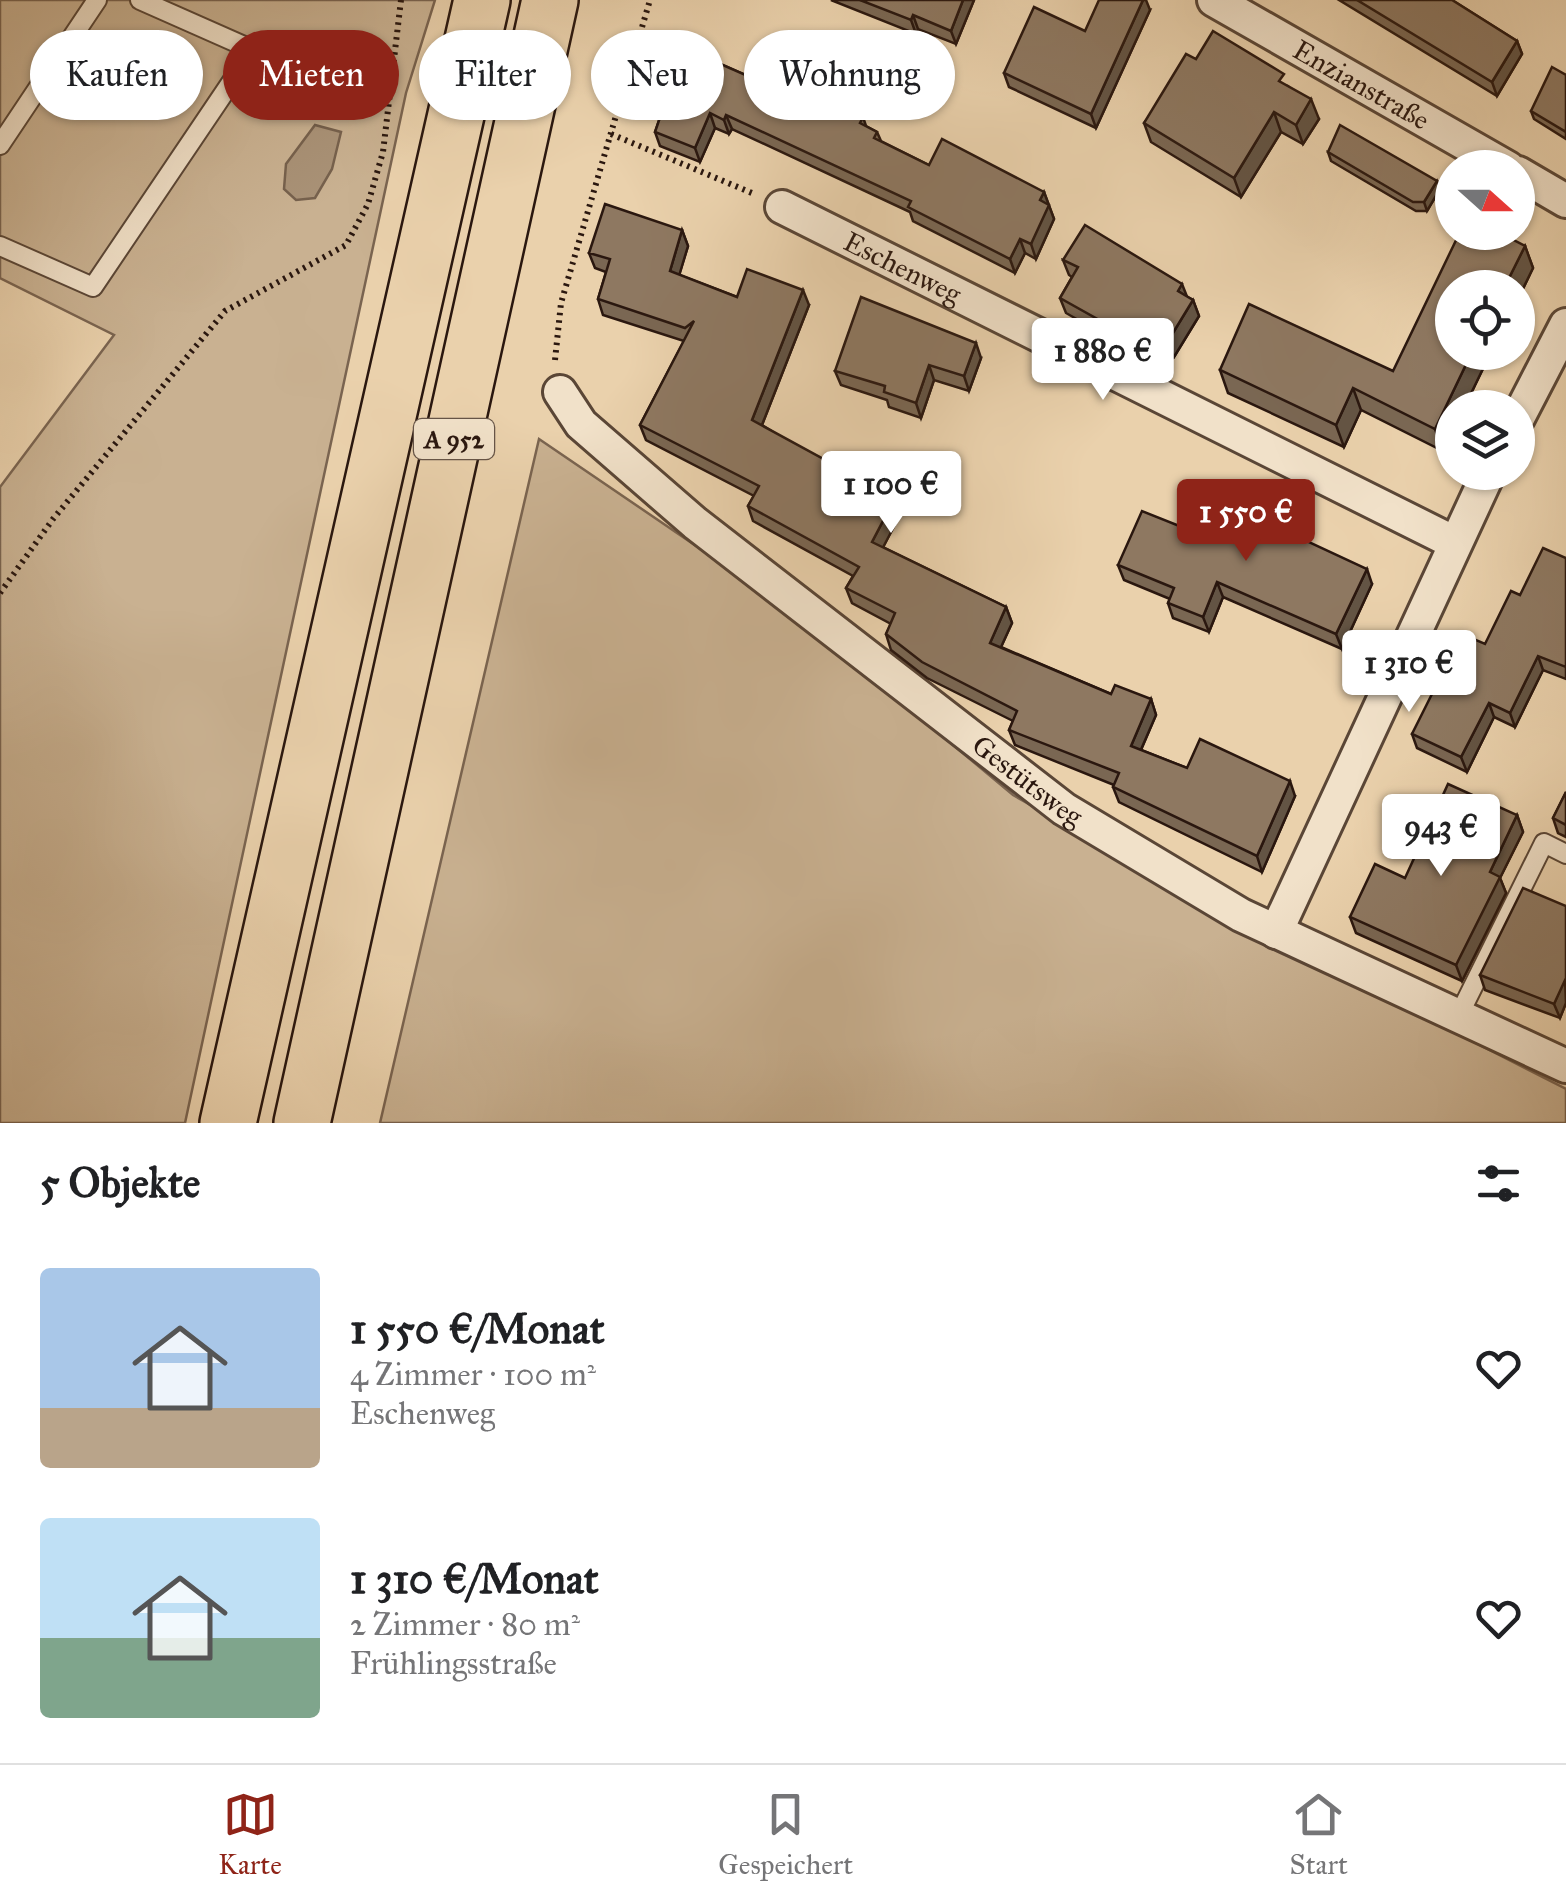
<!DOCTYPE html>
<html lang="de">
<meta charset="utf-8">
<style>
:root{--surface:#fff;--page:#f2f2f2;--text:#202124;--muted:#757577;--line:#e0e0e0;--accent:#8f2418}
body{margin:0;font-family:"IM FELL Great Primer",serif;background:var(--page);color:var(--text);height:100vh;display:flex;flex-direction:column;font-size:38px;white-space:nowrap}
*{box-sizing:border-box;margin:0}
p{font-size:32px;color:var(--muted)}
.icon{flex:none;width:55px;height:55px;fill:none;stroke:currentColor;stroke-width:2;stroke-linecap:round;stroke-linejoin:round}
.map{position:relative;height:1123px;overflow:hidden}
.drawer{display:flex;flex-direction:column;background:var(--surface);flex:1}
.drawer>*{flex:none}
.guide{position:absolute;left:30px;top:30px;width:1000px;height:90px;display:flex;gap:20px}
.needle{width:65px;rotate:111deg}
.fabs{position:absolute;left:1435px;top:150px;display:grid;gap:20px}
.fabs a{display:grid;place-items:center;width:100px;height:100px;border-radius:50%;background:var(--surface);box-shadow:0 2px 8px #0004;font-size:50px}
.price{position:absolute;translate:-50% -85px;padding:0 22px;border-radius:10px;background:#fff;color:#222;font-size:32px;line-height:65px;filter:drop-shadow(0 2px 5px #0008)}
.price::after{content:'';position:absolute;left:50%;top:60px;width:30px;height:22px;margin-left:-15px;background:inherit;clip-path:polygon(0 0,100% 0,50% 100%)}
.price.selected{background:var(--accent);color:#fff}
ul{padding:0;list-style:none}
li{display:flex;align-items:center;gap:30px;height:250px;padding:0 40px}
li span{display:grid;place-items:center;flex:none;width:280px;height:200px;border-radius:10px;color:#555}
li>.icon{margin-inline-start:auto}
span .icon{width:120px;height:120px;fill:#fffc;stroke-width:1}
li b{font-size:42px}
h2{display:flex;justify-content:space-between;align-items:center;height:120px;padding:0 40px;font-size:42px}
.chip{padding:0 35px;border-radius:45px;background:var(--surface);box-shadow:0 2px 8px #0004;font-size:35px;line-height:90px}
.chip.selected{background:var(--accent);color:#fff}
.menu{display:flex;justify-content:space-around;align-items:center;height:140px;border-top:2px solid var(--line);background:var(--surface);font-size:28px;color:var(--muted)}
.menu a{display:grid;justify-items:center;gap:5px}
.menu .selected{color:var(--accent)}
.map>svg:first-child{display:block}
.green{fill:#c9b191;stroke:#7a6450;stroke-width:2.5}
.water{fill:#a99277;stroke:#76614d;stroke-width:2.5}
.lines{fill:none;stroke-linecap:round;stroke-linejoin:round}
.service-casing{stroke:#5a4636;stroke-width:22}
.minor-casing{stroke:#5a4636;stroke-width:38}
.motorway-casing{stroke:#2a170f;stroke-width:60}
.path{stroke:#2a170f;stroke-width:6;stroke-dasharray:2.5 5;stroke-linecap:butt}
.service{stroke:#f1e1c9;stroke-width:18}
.minor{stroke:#f1e1c9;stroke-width:32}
.motorway{stroke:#ead1ac;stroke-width:55}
.wall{fill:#7a6753;stroke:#2a170f;stroke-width:2.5}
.shaded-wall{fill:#635444;stroke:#2a170f;stroke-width:2.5}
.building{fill:#8e7861;stroke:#2a170f;stroke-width:2.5}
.labels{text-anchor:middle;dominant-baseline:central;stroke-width:10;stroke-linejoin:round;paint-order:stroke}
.shield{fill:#f1e1c9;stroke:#665447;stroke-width:2.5}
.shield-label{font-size:25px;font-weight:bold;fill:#2a170f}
.street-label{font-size:28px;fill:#2a170f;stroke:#f1e1c9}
</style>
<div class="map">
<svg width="1566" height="1123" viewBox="0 0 1566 1123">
<rect width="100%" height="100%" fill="#ead1ac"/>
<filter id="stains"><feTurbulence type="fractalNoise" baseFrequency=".002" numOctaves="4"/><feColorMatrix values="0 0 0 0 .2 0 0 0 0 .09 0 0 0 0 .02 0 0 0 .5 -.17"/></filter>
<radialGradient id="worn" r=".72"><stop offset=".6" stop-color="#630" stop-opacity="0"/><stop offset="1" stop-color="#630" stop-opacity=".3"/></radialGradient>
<g class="green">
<path d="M 0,0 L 435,0 L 406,93 L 185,1123 L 0,1123 L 0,487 L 114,335 L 0,278 Z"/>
<path d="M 539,439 L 796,614 L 1013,795 L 1231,918 L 1566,1089 L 1566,1123 L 380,1123 Z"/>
</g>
<path class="water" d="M 315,125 L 341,132 L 332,169 L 315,198 L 296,200 L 284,189 L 286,164 Z"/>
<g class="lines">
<defs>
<g id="service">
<path d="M 0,145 L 97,0"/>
<path d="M 0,246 L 93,287 L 253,50 L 140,0"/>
<path d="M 1458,1017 L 1544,843 L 1566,854"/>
</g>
<g id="minor">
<path id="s1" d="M 1214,0 L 1508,168"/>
<path d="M 1518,173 L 1566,201"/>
<path id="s2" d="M 782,207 L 1453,542"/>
<path id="s3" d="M 560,392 L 581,424 L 695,523 L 1064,809 L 1241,915 L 1566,1066"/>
<path d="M 1518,418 L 1566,325"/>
<path d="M 1276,932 L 1489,472"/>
</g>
<g id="motorway">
<path d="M 228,1123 L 482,0"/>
<path d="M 302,1123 L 550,0"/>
</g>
</defs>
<use href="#service" class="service-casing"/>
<use href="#minor" class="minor-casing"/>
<use href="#motorway" class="motorway-casing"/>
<g class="path">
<path d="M 611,134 L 752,193"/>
<path d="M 555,360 L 561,303 L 650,0"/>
<path d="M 0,593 L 53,519 L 225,311 L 346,245 L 368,204 L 383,152 L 401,0"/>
</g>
<use href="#service" class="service"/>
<use href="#minor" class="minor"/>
<use href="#motorway" class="motorway"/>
</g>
<g class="wall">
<path d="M 831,0 L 974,0 L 956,44 L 918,29 L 916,34 Z"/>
<path d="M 1339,0 L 1452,0 L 1517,41 L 1522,54 L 1497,96 Z"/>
<path d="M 1150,10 L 1096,128 L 1009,87 L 1004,73 L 1085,31 Z"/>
<path d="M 684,48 L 791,95 L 863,117 L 866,126 L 877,132 L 881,141 L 929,165 L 1044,192 L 1054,219 L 1036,259 L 1025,253 L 1015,273 L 913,221 L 910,212 L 732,129 L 729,134 L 715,128 L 700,162 L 660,146 L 655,132 Z"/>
<path d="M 1196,59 L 1288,86 L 1319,119 L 1303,144 L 1281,132 L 1241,197 L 1151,142 L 1144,123 Z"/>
<path d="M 1566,75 L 1566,139 L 1534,119 L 1531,111 Z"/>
<path d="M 1328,152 L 1437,181 L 1440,189 L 1427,211 L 1416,211 L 1331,161 Z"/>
<path d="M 682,230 L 688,246 L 679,275 L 737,297 L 809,305 L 762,425 L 901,513 L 883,547 L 1006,607 L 1012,623 L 1001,647 L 1111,694 L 1151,699 L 1156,715 L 1141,750 L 1187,768 L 1295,796 L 1262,872 L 1119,802 L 1113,787 L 1114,785 L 1015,745 L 1009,730 L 1013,721 L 927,678 L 891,650 L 886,634 L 891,624 L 852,603 L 846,588 L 853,576 L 753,521 L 748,506 L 754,496 L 646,440 L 640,425 L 684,341 L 603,315 L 598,299 L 606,272 L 595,268 L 589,253 Z"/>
<path d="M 1525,246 L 1533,268 L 1518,299 L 1518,288 L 1491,352 L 1464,408 L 1452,408 L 1452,432 L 1443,451 L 1361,410 L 1344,447 L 1228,393 L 1220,370 L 1393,371 Z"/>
<path d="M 1063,260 L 1187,297 L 1193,300 L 1199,316 L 1174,357 L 1158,348 L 1150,361 L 1066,313 L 1060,298 L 1072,277 L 1069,275 Z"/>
<path d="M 981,358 L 969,391 L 934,380 L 921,418 L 889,407 L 887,400 L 841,385 L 835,371 Z"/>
<path d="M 1299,531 L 1297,537 L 1372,584 L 1342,649 L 1223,597 L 1209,632 L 1173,618 L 1168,603 L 1170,599 L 1124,580 L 1118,565 L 1217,541 Z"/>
<path d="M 1566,558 L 1566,679 L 1543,670 L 1515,727 L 1494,717 L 1467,772 L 1417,748 L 1412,734 L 1485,644 L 1520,595 Z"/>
<path d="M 1566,792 L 1566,837 L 1558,833 L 1553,818 Z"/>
<path d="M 1517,815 L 1523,832 L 1500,878 L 1506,893 L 1462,981 L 1356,933 L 1350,917 L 1405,878 Z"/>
<path d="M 1566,906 L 1566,1003 L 1560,1018 L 1485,990 L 1480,975 Z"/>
</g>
<g class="shaded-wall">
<path d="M 963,0 L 974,0 L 956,44 L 951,31 Z"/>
<path d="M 1143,0 L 1146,0 L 1150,10 L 1096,128 L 1091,114 Z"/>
<path d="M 913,15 L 918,29 L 916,34 L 911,20 Z"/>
<path d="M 1517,41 L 1522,54 L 1497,96 L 1492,82 Z"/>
<path d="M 1311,99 L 1319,119 L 1303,144 L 1296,125 Z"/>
<path d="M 1274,112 L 1281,132 L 1241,197 L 1234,178 Z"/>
<path d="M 710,113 L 715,128 L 700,162 L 695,148 Z"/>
<path d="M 726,115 L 732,129 L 729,134 L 724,120 Z"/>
<path d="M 1437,181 L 1440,189 L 1427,211 L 1424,202 Z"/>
<path d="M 1044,192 L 1054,219 L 1036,259 L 1031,244 L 1040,200 Z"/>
<path d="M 682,230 L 688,246 L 676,286 L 670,271 Z"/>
<path d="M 1020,239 L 1025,253 L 1015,273 L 1010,259 Z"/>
<path d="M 1525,246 L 1533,268 L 1518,299 L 1518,288 L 1504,288 Z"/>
<path d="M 1182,284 L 1188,299 L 1178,291 Z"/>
<path d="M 803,290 L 809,305 L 758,435 L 752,420 Z"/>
<path d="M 1193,300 L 1199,316 L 1174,357 L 1168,341 Z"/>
<path d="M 1152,332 L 1158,348 L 1150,361 L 1144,345 Z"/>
<path d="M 976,343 L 981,358 L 969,391 L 964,376 Z"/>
<path d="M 1472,352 L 1491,352 L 1464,408 L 1452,408 L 1452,432 L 1443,451 L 1435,429 Z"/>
<path d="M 929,365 L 934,380 L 921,418 L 916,403 Z"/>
<path d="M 1353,388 L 1361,410 L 1344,447 L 1336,425 Z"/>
<path d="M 895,498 L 901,513 L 878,557 L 872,542 Z"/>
<path d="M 1294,516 L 1299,531 L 1293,547 L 1287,532 Z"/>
<path d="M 1367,569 L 1372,584 L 1342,649 L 1336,634 Z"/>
<path d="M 1217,582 L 1223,597 L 1209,632 L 1203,617 Z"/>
<path d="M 1006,607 L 1012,623 L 996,658 L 990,643 Z"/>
<path d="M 1538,656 L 1543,670 L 1515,727 L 1510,713 Z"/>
<path d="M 1151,699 L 1156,715 L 1136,761 L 1131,746 Z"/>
<path d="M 1489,703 L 1494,717 L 1467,772 L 1461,757 Z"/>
<path d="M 1290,781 L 1295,796 L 1262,872 L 1257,856 Z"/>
<path d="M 1517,815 L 1523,832 L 1500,878 L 1506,893 L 1462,981 L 1456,965 L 1490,872 Z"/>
<path d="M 1565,978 L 1566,1003 L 1560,1018 L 1554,1004 Z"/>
</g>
<g class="building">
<path d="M 860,0 L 963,0 L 951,31 L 913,15 L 911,20 Z"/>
<path d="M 1099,0 L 1143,0 L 1091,114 L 1004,73 L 1034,7 L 1085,31 Z"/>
<path d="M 1357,0 L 1452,0 L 1517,41 L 1492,82 Z"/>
<path d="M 1213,31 L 1284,74 L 1279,81 L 1311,99 L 1296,125 L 1274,112 L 1234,178 L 1144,123 L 1186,54 L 1196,59 Z"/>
<path d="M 684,48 L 791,95 L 797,83 L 863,117 L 860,123 L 877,132 L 874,138 L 929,165 L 942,139 L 1044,192 L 1040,200 L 1049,205 L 1031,244 L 1020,239 L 1010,259 L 908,207 L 911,201 L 726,115 L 724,120 L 710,113 L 695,148 L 655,132 Z"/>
<path d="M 1552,67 L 1566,75 L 1566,132 L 1531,111 Z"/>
<path d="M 1340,125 L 1437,181 L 1424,202 L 1413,202 L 1328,152 Z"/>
<path d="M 605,204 L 682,230 L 670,271 L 737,297 L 747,269 L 803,290 L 752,420 L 895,498 L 872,542 L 1006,607 L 990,643 L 1111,694 L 1115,685 L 1151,699 L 1131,746 L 1187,768 L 1200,739 L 1290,781 L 1257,856 L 1113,787 L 1119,773 L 1009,730 L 1017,711 L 922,662 L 886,634 L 895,613 L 846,588 L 859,567 L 748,506 L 759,486 L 640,425 L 694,321 L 685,328 L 598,299 L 610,259 L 589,253 Z"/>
<path d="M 1085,225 L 1182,284 L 1178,291 L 1193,300 L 1168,341 L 1152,332 L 1144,345 L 1060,298 L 1078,267 L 1063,260 Z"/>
<path d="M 1460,232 L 1498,232 L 1525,246 L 1504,288 L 1452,288 L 1452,352 L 1472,352 L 1435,429 L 1353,388 L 1336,425 L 1220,370 L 1249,304 L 1393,371 Z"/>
<path d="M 861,297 L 976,343 L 964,376 L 929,365 L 916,403 L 884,392 L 885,386 L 835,371 Z"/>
<path d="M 1236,492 L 1294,516 L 1287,532 L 1367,569 L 1336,634 L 1217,582 L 1203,617 L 1168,603 L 1174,588 L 1118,565 L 1142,511 L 1217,541 Z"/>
<path d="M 1543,548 L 1566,558 L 1566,667 L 1538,656 L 1510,713 L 1489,703 L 1461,757 L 1412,734 L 1462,634 L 1485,644 L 1511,591 L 1520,595 Z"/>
<path d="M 1448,784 L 1517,815 L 1490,872 L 1500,877 L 1456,965 L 1350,917 L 1375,864 L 1405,878 Z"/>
<path d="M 1566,792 L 1566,825 L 1553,818 Z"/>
<path d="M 1523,888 L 1566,906 L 1566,978 L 1554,1004 L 1480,975 Z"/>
</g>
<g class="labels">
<rect class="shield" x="414" y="419" width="80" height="40" rx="8"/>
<g class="shield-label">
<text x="454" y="439">A 952</text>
</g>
<g class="street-label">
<text stroke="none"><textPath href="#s1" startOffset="170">Enzianstraße</textPath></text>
<text stroke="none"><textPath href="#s2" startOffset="135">Eschenweg</textPath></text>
<text stroke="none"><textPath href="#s3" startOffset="610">Gestütsweg</textPath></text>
</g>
</g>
<rect width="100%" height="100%" filter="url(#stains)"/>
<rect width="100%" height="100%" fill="url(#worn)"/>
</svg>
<div class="fabs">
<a><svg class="needle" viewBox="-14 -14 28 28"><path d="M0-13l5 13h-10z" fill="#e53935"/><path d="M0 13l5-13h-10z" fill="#757577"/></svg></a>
<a><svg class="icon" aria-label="locate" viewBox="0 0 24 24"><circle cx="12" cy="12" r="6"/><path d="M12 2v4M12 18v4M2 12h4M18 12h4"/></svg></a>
<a><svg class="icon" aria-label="layers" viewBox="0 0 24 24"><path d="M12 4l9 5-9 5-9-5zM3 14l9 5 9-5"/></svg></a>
</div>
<b class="price" style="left:1103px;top:403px">1 880 €</b>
<b class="price" style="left:891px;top:536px">1 100 €</b>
<b class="price selected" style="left:1246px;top:564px">1 550 €</b>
<b class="price" style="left:1409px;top:715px">1 310 €</b>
<b class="price" style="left:1441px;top:879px">943 €</b>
<div class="guide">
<a class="chip">Kaufen</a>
<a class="chip selected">Mieten</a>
<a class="chip">Filter</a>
<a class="chip">Neu</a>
<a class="chip">Wohnung</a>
</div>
</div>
<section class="drawer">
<h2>5 Objekte<svg class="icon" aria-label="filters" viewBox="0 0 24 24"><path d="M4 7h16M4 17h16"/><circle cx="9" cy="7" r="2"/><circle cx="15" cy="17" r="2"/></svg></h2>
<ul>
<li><span style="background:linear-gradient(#a9c7e8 70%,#b9a48a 0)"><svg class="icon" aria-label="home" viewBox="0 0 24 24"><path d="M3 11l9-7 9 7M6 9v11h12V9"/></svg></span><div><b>1 550 €/Monat</b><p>4 Zimmer · 100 m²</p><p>Eschenweg</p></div><svg class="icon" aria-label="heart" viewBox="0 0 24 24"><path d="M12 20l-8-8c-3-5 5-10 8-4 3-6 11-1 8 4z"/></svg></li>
<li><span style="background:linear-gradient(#bfe0f5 60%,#7fa58c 0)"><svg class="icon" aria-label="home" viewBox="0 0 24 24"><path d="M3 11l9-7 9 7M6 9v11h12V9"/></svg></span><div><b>1 310 €/Monat</b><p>2 Zimmer · 80 m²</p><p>Frühlingsstraße</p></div><svg class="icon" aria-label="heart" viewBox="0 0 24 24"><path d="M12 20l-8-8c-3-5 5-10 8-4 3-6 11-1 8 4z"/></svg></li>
</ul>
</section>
<nav class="menu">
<a class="selected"><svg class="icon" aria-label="map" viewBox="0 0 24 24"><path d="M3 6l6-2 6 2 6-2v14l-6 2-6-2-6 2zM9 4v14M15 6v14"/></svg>Karte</a>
<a><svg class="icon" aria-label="saved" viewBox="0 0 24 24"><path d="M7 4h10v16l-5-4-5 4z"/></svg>Gespeichert</a>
<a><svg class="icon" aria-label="home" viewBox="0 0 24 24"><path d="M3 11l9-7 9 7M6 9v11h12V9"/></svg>Start</a>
</nav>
